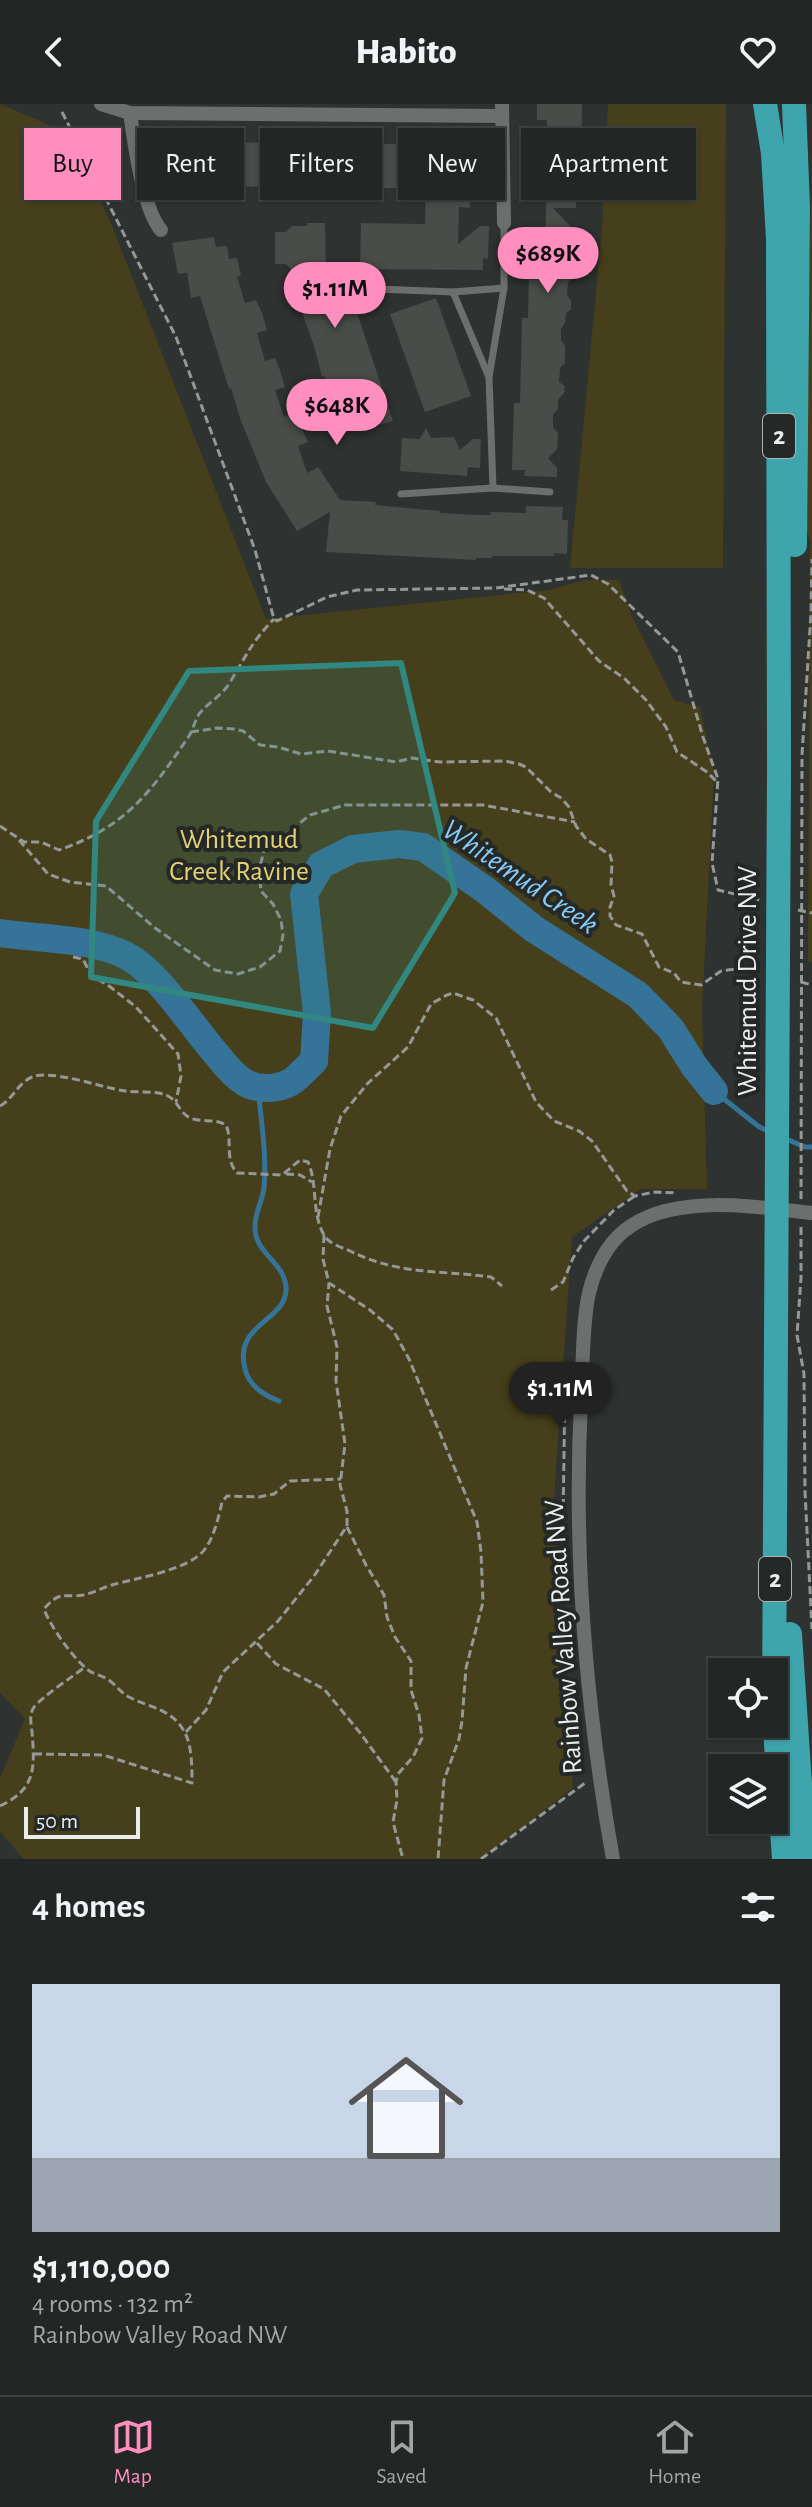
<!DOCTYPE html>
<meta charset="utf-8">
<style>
:root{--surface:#222624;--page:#2a2e2c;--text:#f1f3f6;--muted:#a2a5a6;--line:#3f4341;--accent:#fd8ebe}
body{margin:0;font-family:"Alegreya Sans",sans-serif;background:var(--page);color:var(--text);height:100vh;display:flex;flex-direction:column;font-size:30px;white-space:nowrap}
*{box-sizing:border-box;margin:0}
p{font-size:26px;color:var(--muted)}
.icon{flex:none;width:44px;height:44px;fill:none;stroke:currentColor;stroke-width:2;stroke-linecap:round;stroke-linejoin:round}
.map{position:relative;height:1755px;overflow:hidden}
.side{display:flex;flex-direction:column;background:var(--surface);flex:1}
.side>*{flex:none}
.hud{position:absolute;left:24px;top:24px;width:764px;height:72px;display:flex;gap:16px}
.fabs{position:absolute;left:708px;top:1554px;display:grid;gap:16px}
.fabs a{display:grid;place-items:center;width:80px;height:80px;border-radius:0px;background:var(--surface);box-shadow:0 2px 6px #0004,0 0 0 2px var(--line);font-size:40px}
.scale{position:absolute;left:24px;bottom:20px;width:116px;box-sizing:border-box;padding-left:8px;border:4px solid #eaedec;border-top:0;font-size:22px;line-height:28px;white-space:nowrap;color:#eaedec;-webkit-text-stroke:6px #242826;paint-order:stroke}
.price{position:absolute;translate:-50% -68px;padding:0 18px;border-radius:28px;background:var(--accent);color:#111;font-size:26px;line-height:52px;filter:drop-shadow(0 2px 4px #0008)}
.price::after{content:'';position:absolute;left:50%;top:48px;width:24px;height:18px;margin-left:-12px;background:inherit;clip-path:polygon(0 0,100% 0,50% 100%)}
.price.on{background:#222;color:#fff}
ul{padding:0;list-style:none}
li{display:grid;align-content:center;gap:16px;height:424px;padding:0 32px}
li span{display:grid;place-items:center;height:248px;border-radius:0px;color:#555}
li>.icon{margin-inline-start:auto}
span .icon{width:144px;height:144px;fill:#fffc;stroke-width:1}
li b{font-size:34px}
h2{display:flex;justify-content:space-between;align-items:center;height:96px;padding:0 32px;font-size:34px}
.pill{padding:0 28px;border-radius:0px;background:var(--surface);box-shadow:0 2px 6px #0004,0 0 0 2px var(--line);font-size:28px;line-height:72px}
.pill.on{background:var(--accent);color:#111}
header{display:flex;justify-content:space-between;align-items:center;height:104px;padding:0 32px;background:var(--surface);font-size:36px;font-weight:800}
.tab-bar{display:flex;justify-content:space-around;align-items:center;height:112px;border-top:2px solid var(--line);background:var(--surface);font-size:22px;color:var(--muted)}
.tab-bar a{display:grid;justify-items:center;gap:4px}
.tab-bar .on{color:var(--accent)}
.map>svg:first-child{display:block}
.green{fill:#463f1b}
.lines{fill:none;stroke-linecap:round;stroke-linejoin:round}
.stream{stroke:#357398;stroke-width:5}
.river{stroke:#357398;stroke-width:28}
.building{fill:#494c48}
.path{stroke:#959897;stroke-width:3;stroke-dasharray:8 4;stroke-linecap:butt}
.service{stroke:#6b6f6d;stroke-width:7}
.minor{stroke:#6b6f6d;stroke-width:14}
.motorway{stroke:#3ea5ad;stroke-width:24}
.marked{fill:#308881;fill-opacity:0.2;stroke:#308881;stroke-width:6;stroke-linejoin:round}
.labels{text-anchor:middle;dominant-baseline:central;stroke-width:8;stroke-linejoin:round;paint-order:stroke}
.shield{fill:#242826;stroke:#afb2b1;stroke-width:2}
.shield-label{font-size:26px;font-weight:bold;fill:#eaedec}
.park-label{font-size:28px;fill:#e4d174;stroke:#242826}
.street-label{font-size:28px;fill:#eaedec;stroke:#242826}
.water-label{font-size:30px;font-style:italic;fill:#87ccf8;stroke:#242826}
</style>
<header><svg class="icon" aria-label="back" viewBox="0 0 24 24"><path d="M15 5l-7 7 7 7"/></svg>Habito<svg class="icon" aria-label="heart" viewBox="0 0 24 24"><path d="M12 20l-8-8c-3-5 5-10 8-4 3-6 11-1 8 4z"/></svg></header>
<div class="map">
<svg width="812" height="1755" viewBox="0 0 812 1755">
<rect width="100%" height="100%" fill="#2e3230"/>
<g class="green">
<path d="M 0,0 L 68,29 L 111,119 L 266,515 L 548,486 L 585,476 L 619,476 L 632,512 L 674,596 L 700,603 L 714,670 L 702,905 L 707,1085 L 641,1085 L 572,1133 L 553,1409 L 573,1684 L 481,1755 L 23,1755 L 0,1727 L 0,1674 L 25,1615 L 0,1589 Z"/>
<path d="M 608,0 L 726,0 L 723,464 L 570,464 L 602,124 Z"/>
<path d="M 812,63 L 812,858 L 808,857 L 810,437 L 803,418 Z"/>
</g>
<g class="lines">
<g class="stream">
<path d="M 258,984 C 261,1016 267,1051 264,1083 C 263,1097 254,1109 255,1125 C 256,1150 284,1158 286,1183 C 288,1218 233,1218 245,1265 C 249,1282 263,1291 279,1297"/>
<path d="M 714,987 L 758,1022 L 771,1029"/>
<path d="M 784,1034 L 805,1043 L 812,1043"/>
</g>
<path class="river" d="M 0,829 C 39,835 92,834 127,852 C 160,870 192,923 218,952 C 225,961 234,972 244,978 C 257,986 277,986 291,978 C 299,973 307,963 314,957 L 317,909 L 304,790 L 321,761 L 353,745 L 399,740 L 423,743 L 484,785 L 534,825 L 638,891 L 671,925 L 694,962 L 714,987"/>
</g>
<g class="building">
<path d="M 537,0 L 582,0 L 581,58 L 577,58 L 576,104 L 553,104 L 574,126 L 573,134 L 569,138 L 568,151 L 573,157 L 573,174 L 568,178 L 567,191 L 571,197 L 571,205 L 566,209 L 565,219 L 561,225 L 561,236 L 565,242 L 565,259 L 560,264 L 559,278 L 565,282 L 564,289 L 558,296 L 558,305 L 553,310 L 553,323 L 558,329 L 557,345 L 548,354 L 557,364 L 557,373 L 524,372 L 525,366 L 512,366 L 514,299 L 520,299 L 522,214 L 528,214 L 530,129 L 542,130 L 542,123 L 546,123 L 546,96 L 535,96 L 536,47 L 549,48 L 549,26 L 547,24 L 547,16 L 537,16 Z"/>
<path d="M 426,36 L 457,37 L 457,49 L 472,49 L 470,104 L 459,103 L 458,140 L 480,122 L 489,122 L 488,155 L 483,154 L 483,166 L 360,165 L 361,119 L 425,120 L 426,66 L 423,66 L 423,60 L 398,60 L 397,84 L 333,84 L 333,81 L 284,81 L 284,83 L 207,82 L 208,88 L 181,91 L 172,40 L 192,37 L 192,40 L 202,39 L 203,50 L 226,50 L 226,38 L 271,39 L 271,51 L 277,51 L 277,53 L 306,53 L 306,39 L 352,39 L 352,53 L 377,54 L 377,51 L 382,50 L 382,40 L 426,40 Z"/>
<path d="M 307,119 L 325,119 L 326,172 L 343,166 L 393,317 L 371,323 L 371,320 L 356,324 L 347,320 L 337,323 L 332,307 L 335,306 L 325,272 L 322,273 L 314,242 L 296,191 L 304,188 L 312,167 L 292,166 L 286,160 L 275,160 L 275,128 L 286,128 L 292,122 L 307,122 Z"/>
<path d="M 214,133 L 216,143 L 227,142 L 229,155 L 237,154 L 241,172 L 237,173 L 245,199 L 256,196 L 262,209 L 267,226 L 257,229 L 265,257 L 275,254 L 280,266 L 285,283 L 275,286 L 284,313 L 295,309 L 308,338 L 298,342 L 307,369 L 318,363 L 340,396 L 376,398 L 375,401 L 440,407 L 440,409 L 478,411 L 491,411 L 491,408 L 526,409 L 526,402 L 563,403 L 562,416 L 568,416 L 567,450 L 554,449 L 554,452 L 492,452 L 492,454 L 476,454 L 476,456 L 326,448 L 330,408 L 297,427 L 266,378 L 241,317 L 231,284 L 229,285 L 200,192 L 191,194 L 187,169 L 178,170 L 172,139 Z"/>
<path d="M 436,194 L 471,292 L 425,308 L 390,210 Z"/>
<path d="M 426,324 L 431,334 L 454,333 L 460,346 L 473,335 L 481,335 L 480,364 L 468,363 L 467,372 L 400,367 L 402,334 L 420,335 Z"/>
</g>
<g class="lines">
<g class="path">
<path d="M 62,8 L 176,233 L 255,446 L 274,515 L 277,517 L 327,493 L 357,486 L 496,484 L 591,471 L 608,480 L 678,548 L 703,633 L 718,675 L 712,759 L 718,786 L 760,796"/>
<path d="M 504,485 L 527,486 L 544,494 L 599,557 L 624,574 L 646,596 L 666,623 L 677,648 L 707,668 L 716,677"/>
<path d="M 191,628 L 217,624 L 234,625 L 243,627 L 260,641 L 278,643 L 301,650 L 328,647 L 396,658 L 412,654 L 440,658 L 505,657 L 519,660 L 526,663 L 551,688 L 561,694 L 569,703 L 576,722 L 586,735 L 610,751 L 612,758 L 611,781 L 614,792 L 610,803 L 610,812 L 616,821 L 642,830 L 659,863 L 674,869 L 681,878 L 701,881 L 721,867 L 757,862"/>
<path d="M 0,722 L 24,738 L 41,738 L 59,746 C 126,723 151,688 189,632 C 193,625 195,617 199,610 C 208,599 221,592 229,580 C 245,554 252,537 274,515"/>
<path d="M 19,736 L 48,770 L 70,778 L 106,782 L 155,824 L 215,866 L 238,870 L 260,863 L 280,847 L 283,831 L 281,816 L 273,800 L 261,787 L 259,766 L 264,747 L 310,711 L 345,701 L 483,701 L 575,718"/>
<path d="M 798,806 L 812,809"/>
<path d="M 73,853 L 83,855 L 91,871 L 109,882 L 136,903 L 178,950 L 181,972 L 176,998"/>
<path d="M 801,878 L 812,881"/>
<path d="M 0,1002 C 13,995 18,979 32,973 C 52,965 103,984 125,987 C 138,989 156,986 168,992 C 178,997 180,1009 190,1014 C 202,1019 215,1014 226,1021 C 233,1037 224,1054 237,1069 L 282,1071 L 300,1056 L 308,1058 C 318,1080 311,1108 324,1131 C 329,1140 341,1143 350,1147 C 398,1171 439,1166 491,1173 L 502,1182"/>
<path d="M 286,1070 L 300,1071 L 312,1078"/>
<path d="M 801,1095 L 802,651 L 811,509 L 812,455"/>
<path d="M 318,1113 L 330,1045 L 341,1012 L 368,979 L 408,943 L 431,900 L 447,891 L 453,889 L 473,896 L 496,914 L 536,998 L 554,1017 L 579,1027 L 592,1037 L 627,1087 L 635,1092 L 655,1088 L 677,1089"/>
<path d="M 801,1123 L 801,1174 L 797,1231 L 804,1270 L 805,1388 L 812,1525"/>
<path d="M 324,1131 L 323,1155 L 329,1179 L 370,1206 L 392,1225 L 397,1233 L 409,1255 L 477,1418 L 481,1448 L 483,1498 L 466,1564 L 462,1617 L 459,1635 L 444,1676 L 438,1755"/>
<path d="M 551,1186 L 563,1178 L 573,1154 L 584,1137 L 614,1106 L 635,1092"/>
<path d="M 563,1415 L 565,1283"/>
<path d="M 347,1423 L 366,1461 L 384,1491 L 387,1513 L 395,1533 L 411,1557 L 411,1586 L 419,1611 L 422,1634 L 413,1653 L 398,1670 L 396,1678 L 397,1696 L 393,1718 L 403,1755"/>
<path d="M 257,1539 L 276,1560 L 324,1585 L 361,1630 L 396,1678"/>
<path d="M 186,1628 L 206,1606 L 223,1568 L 278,1517 L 314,1472 L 347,1422 L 347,1407 L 340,1381 L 345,1340 L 336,1277 L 337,1243 L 327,1202 L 329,1179"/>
<path d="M 34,1650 L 103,1651 L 192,1679 C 192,1664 192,1642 185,1629 C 173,1605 150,1604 129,1593 C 121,1589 117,1582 110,1577 C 103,1571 94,1571 88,1566 C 73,1554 50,1522 44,1505 C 60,1486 63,1494 83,1491 C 93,1489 102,1484 112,1481 C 136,1474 190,1466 205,1445 C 214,1433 219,1412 222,1398 L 227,1392 L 259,1393 L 274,1390 L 290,1377 L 341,1375"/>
<path d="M 0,1702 C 36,1685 35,1664 32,1628 C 31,1620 29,1610 34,1603 C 43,1592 72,1573 85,1563"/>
<path d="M 481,1755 L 585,1679"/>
</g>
<g class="service">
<path d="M 377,185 L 453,188 L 504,184"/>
<path d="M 453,188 L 488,271"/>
<path d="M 493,384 L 489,273 L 504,184 L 504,119"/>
<path d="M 401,390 L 493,384 L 550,388"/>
</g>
<g class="minor">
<path d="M 101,0 L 130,9 L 502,12"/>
<path d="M 502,0 L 504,119"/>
<path d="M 130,9 C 134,37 143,106 161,126"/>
<path d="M 613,1755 C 586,1604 573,1451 581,1297 C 583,1266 582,1219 589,1189 C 594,1167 606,1141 624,1127 C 671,1088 756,1103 812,1109"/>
</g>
<g class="motorway">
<path d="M 765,0 L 773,49 L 778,135 L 779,665 L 774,1611 L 784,1755"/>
<path d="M 794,0 L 798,103 L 795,441"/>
<path d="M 790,1530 L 805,1755"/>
</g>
</g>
<path class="marked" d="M 401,559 L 455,789 L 373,924 L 91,873 L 96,717 L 189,567 Z"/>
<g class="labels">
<g class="shield">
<rect x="763" y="310" width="32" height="44" rx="6"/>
<rect x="759" y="1453" width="32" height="44" rx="6"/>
</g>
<g class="shield-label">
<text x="779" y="332">2</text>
<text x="775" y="1475">2</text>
</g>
<g class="park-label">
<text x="239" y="736">Whitemud<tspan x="239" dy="32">Creek Ravine</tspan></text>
</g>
<g class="street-label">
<text transform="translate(748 877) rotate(-90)">Whitemud Drive NW</text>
<text transform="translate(564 1533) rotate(-94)">Rainbow Valley Road NW</text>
</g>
<g class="water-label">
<text transform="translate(520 773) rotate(34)">Whitemud Creek</text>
</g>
</g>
</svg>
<div class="fabs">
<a><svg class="icon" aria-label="locate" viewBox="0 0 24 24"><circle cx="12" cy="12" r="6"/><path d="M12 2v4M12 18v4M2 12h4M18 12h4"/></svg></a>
<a><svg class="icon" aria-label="layers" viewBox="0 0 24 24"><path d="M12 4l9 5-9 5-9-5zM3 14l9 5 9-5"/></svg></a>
</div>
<div class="scale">50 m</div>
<b class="price" style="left:548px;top:191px">$689K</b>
<b class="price" style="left:335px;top:226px">$1.11M</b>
<b class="price" style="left:337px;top:343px">$648K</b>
<b class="price on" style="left:560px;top:1326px">$1.11M</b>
<div class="hud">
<a class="pill on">Buy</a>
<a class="pill">Rent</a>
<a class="pill">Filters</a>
<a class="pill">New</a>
<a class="pill">Apartment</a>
</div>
</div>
<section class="side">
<h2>4 homes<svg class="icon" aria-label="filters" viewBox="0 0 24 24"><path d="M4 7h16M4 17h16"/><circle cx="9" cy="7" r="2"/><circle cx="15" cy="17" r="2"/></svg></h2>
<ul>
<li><span style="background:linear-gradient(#c9d6e8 70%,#9aa5b1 0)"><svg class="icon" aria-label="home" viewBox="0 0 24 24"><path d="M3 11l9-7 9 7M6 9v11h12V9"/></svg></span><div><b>$1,110,000</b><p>4 rooms · 132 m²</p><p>Rainbow Valley Road NW</p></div></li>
</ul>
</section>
<nav class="tab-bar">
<a class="on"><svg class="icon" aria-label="map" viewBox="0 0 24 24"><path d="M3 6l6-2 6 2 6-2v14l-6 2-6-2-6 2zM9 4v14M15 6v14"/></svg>Map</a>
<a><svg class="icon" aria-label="saved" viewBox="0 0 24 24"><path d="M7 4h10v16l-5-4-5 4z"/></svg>Saved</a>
<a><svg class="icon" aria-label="home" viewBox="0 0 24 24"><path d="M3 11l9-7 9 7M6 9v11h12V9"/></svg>Home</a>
</nav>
